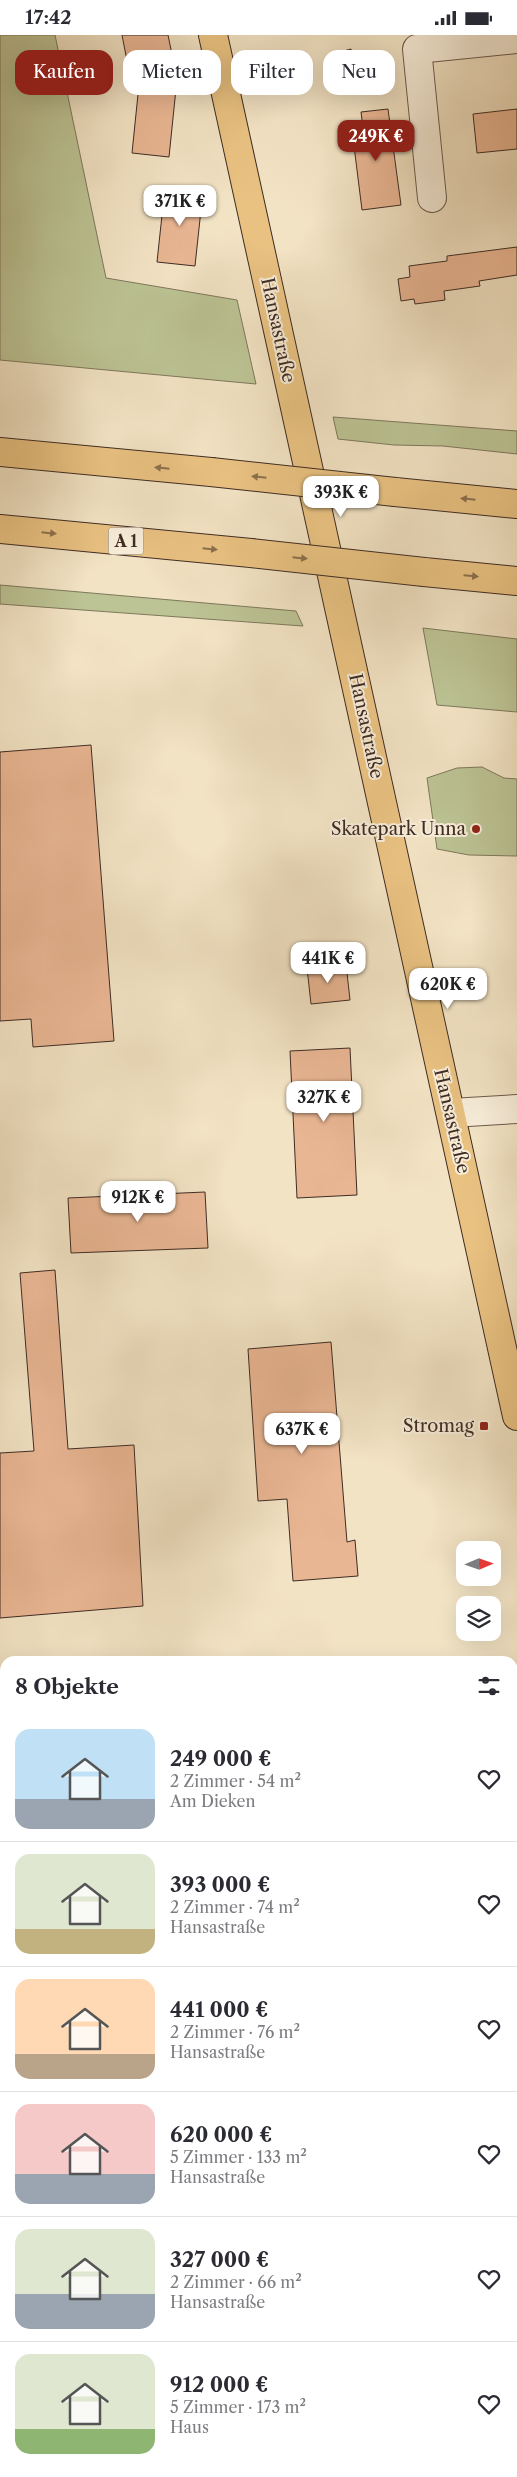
<!DOCTYPE html>
<html lang="de">
<meta charset="utf-8">
<style>
:root{--surface:#fff;--page:#f7f7f7;--text:#2b2b33;--muted:#7c7c81;--line:#e1e1e2;--accent:#8f2418}
body{margin:0;font-family:"Libre Caslon Text",serif;background:var(--page);color:var(--text);height:100vh;display:flex;flex-direction:column;font-size:19px;white-space:nowrap}
*{box-sizing:border-box;margin:0}
p{font-size:16px;color:var(--muted)}
.icon{flex:none;width:28px;height:28px;fill:none;stroke:currentColor;stroke-width:2;stroke-linecap:round;stroke-linejoin:round}
.map{position:relative;flex:1;overflow:hidden}
.details{position:absolute;left:0px;top:1621px;width:518px;height:821px;display:flex;flex-direction:column;background:var(--surface);border-radius:15px 15px 0 0;box-shadow:0 5px 20px #0002}
.details>*{flex:none}
.top-card{position:absolute;left:15px;top:15px;width:488px;height:45px;display:flex;gap:10px}
.needle{width:32px;rotate:88deg}
.tools{position:absolute;left:456px;top:1506px;display:grid;gap:10px}
.tools a{display:grid;place-items:center;width:45px;height:45px;border-radius:10px;background:var(--surface);box-shadow:0 5px 20px #0002;font-size:25px}
.price{position:absolute;translate:-50% -42px;padding:0 11px;border-radius:10px;background:#fff;color:#222;font-size:16px;line-height:32px;filter:drop-shadow(0 1px 2px #0008)}
.price::after{content:'';position:absolute;left:50%;top:30px;width:15px;height:11px;margin-left:-8px;background:inherit;clip-path:polygon(0 0,100% 0,50% 100%)}
.price.active{background:var(--accent);color:#fff}
ul{padding:0;list-style:none}
li{display:flex;align-items:center;gap:15px;height:125px;padding:0 15px}
li+li{border-top:1px solid var(--line)}
li span{display:grid;place-items:center;flex:none;width:140px;height:100px;border-radius:15px;color:#555}
li>.icon{margin-inline-start:auto}
span .icon{width:60px;height:60px;fill:#fffc;stroke-width:1}
li b{font-size:21px}
h2{display:flex;justify-content:space-between;align-items:center;height:60px;padding:0 15px;font-size:21px}
.tag{padding:0 18px;border-radius:15px;background:var(--surface);box-shadow:0 5px 20px #0002;font-size:18px;line-height:45px}
.tag.active{background:var(--accent);color:#fff}
.status{display:flex;justify-content:space-between;align-items:center;height:35px;padding:0 25px;background:var(--surface);direction:ltr}
.status svg{height:14px;fill:currentColor}
.map>svg:first-child{display:block}
.green{fill:#bcc394;stroke:#7e785c}
.building{fill:#e9b693;stroke:#3f2c24}
.lines{fill:none;stroke-linecap:round;stroke-linejoin:round}
.minor-casing{stroke:#6c5a4c;stroke-width:30}
.major-casing{stroke:#3f2c24;stroke-width:30}
.highway-casing{stroke:#3f2c24;stroke-width:30}
.minor{stroke:#f7edd9;stroke-width:28}
.major{stroke:#e9c282;stroke-width:28}
.highway{stroke:#e9c282;stroke-width:28}
.highway-bridge-casing{stroke:#3f2c24;stroke-width:30;stroke-linecap:butt}
.highway-bridge{stroke:#e9c282;stroke-width:28}
.oneway{fill:#8c704e}
.poi-dot{fill:#8f2418;stroke:#f7edd9;stroke-width:2}
.labels{text-anchor:middle;dominant-baseline:central;stroke-width:4;stroke-linejoin:round;paint-order:stroke}
.shield{fill:#f7edd9;stroke:#76665a;stroke-width:1}
.shield-label{font-size:16px;font-weight:bold;fill:#3f2c24}
.street-label{font-size:18px;fill:#3f2c24;stroke:#f7edd9}
.poi-label{font-size:18px;fill:#3f2c24;stroke:#f7edd9;text-anchor:end}
</style>
<div class="status"><b>17:42</b><svg viewBox="0 0 49 12"><path d="M0 12V9h3v3zM5 12V6h3v6zM10 12V3h3v9zM15 12V0h3v12zM26 1h20v11H26zM47 4h2v5h-2z"/></svg></div>
<div class="map">
<svg width="517" height="2442" viewBox="0 0 517 2442">
<rect width="100%" height="100%" fill="#f2e3c4"/>
<filter id="stains"><feTurbulence type="fractalNoise" baseFrequency=".004" numOctaves="4"/><feColorMatrix values="0 0 0 0 .2 0 0 0 0 .09 0 0 0 0 .02 0 0 0 .5 -.17"/></filter>
<radialGradient id="worn" r=".72"><stop offset=".6" stop-color="#630" stop-opacity="0"/><stop offset="1" stop-color="#630" stop-opacity=".3"/></radialGradient>
<g class="green">
<path d="M 0,0 L 55,0 L 106,243 L 237,265 L 256,349 L 0,325 Z"/>
<path d="M 333,382 L 517,396 L 517,419 L 443,411 L 394,410 L 338,404 Z"/>
<path d="M 0,550 L 296,576 L 303,591 L 0,569 Z"/>
<path d="M 423,593 L 517,604 L 517,677 L 437,670 Z"/>
<path d="M 482,732 L 504,743 L 517,744 L 517,821 L 469,820 L 437,814 L 427,743 L 457,733 Z"/>
</g>
<g class="building">
<path d="M 122,0 L 168,0 L 177,44 L 169,122 L 132,118 L 141,30 L 128,31 Z"/>
<path d="M 351,14 L 356,37 L 334,43 L 329,20 Z"/>
<path d="M 388,74 L 401,170 L 362,175 L 352,95 L 363,93 L 361,77 Z"/>
<path d="M 517,74 L 517,114 L 477,118 L 473,79 Z"/>
<path d="M 165,152 L 203,156 L 195,231 L 157,227 Z"/>
<path d="M 517,212 L 517,240 L 479,246 L 480,251 L 444,256 L 445,265 L 415,269 L 414,264 L 401,266 L 398,244 L 410,242 L 409,231 L 447,226 L 447,221 Z"/>
<path d="M 91,710 L 114,1006 L 33,1012 L 31,984 L 0,986 L 0,717 Z"/>
<path d="M 346,929 L 350,965 L 311,969 L 307,933 Z"/>
<path d="M 350,1013 L 357,1160 L 297,1163 L 290,1016 Z"/>
<path d="M 205,1157 L 208,1213 L 71,1218 L 68,1163 Z"/>
<path d="M 55,1235 L 68,1414 L 134,1410 L 143,1571 L 0,1583 L 0,1418 L 34,1416 L 20,1238 Z"/>
<path d="M 331,1307 L 347,1507 L 355,1505 L 358,1541 L 293,1546 L 287,1464 L 258,1466 L 248,1314 Z"/>
</g>
<g class="lines">
<defs>
<g id="minor">
<path d="M 432,163 L 417,14 L 517,4"/>
<path d="M 451,1078 L 517,1074"/>
</g>
<path id="major" d="M 213,0 L 517,1381"/>
<g id="highway">
<path d="M 0,417 L 211,437"/>
<path d="M 395,457 L 517,469"/>
<path d="M 0,494 L 251,518"/>
<path d="M 424,537 L 517,546"/>
</g>
</defs>
<use href="#minor" class="minor-casing"/>
<use href="#major" class="major-casing"/>
<use href="#highway" class="highway-casing"/>
<use href="#minor" class="minor"/>
<use href="#major" class="major"/>
<use href="#highway" class="highway"/>
<defs>
<g id="highway-bridge">
<path d="M 211,437 L 395,457"/>
<path d="M 251,518 L 424,537"/>
</g>
</defs>
<use href="#highway-bridge" class="highway-bridge-casing"/>
<use href="#highway-bridge" class="highway-bridge"/>
</g>
<defs><path id="oneway-solid" d="M-6-.8H1V-3.2L6.5 0L1 3.2V.8H-6Z" transform="scale(1.25)"/></defs>
<g class="oneway">
<use href="#oneway-solid" transform="translate(162 433) rotate(-174)"/>
<use href="#oneway-solid" transform="translate(259 442) rotate(-174)"/>
<use href="#oneway-solid" transform="translate(468 464) rotate(-174)"/>
<use href="#oneway-solid" transform="translate(49 498) rotate(6)"/>
<use href="#oneway-solid" transform="translate(210 514) rotate(6)"/>
<use href="#oneway-solid" transform="translate(300 523) rotate(6)"/>
<use href="#oneway-solid" transform="translate(471 541) rotate(5)"/>
</g>
<g class="poi-dot">
<circle cx="476" cy="794" r="5"/>
<rect x="479" y="1386" width="10" height="10" rx="2.5"/>
</g>
<g class="labels">
<rect class="shield" x="108.5" y="492.5" width="35" height="27" rx="4"/>
<g class="shield-label">
<text x="126" y="506">A 1</text>
</g>
<g class="street-label">
<text transform="translate(278 295) rotate(78)">Hansastraße</text>
<text transform="translate(366 691) rotate(78)">Hansastraße</text>
<text transform="translate(452 1086) rotate(77)">Hansastraße</text>
</g>
<g class="poi-label">
<text x="466" y="794">Skatepark Unna</text>
<text x="474" y="1391">Stromag</text>
</g>
</g>
<rect width="100%" height="100%" filter="url(#stains)"/>
<rect width="100%" height="100%" fill="url(#worn)"/>
</svg>
<div class="tools">
<a><svg class="needle" viewBox="-14 -14 28 28"><path d="M0-13l5 13h-10z" fill="#e53935"/><path d="M0 13l5-13h-10z" fill="#7c7c81"/></svg></a>
<a><svg class="icon" aria-label="layers" viewBox="0 0 24 24"><path d="M12 4l9 5-9 5-9-5zM3 14l9 5 9-5"/></svg></a>
</div>
<b class="price active" style="left:376px;top:127px">249K €</b>
<b class="price" style="left:180px;top:192px">371K €</b>
<b class="price" style="left:341px;top:483px">393K €</b>
<b class="price" style="left:328px;top:949px">441K €</b>
<b class="price" style="left:448px;top:975px">620K €</b>
<b class="price" style="left:324px;top:1088px">327K €</b>
<b class="price" style="left:138px;top:1188px">912K €</b>
<b class="price" style="left:302px;top:1420px">637K €</b>
<div class="top-card">
<a class="tag active">Kaufen</a>
<a class="tag">Mieten</a>
<a class="tag">Filter</a>
<a class="tag">Neu</a>
</div>
<section class="details">
<h2>8 Objekte<svg class="icon" aria-label="filters" viewBox="0 0 24 24"><path d="M4 7h16M4 17h16"/><circle cx="9" cy="7" r="2"/><circle cx="15" cy="17" r="2"/></svg></h2>
<ul>
<li><span style="background:linear-gradient(#bfe0f5 70%,#9aa5b1 0)"><svg class="icon" aria-label="home" viewBox="0 0 24 24"><path d="M3 11l9-7 9 7M6 9v11h12V9"/></svg></span><div><b>249 000 €</b><p>2 Zimmer · 54 m²</p><p>Am Dieken</p></div><svg class="icon" aria-label="heart" viewBox="0 0 24 24"><path d="M12 20l-8-8c-3-5 5-10 8-4 3-6 11-1 8 4z"/></svg></li>
<li><span style="background:linear-gradient(#dfe7d0 75%,#c2b280 0)"><svg class="icon" aria-label="home" viewBox="0 0 24 24"><path d="M3 11l9-7 9 7M6 9v11h12V9"/></svg></span><div><b>393 000 €</b><p>2 Zimmer · 74 m²</p><p>Hansastraße</p></div><svg class="icon" aria-label="heart" viewBox="0 0 24 24"><path d="M12 20l-8-8c-3-5 5-10 8-4 3-6 11-1 8 4z"/></svg></li>
<li><span style="background:linear-gradient(#ffd9b3 75%,#b9a48a 0)"><svg class="icon" aria-label="home" viewBox="0 0 24 24"><path d="M3 11l9-7 9 7M6 9v11h12V9"/></svg></span><div><b>441 000 €</b><p>2 Zimmer · 76 m²</p><p>Hansastraße</p></div><svg class="icon" aria-label="heart" viewBox="0 0 24 24"><path d="M12 20l-8-8c-3-5 5-10 8-4 3-6 11-1 8 4z"/></svg></li>
<li><span style="background:linear-gradient(#f6c9c9 70%,#9aa5b1 0)"><svg class="icon" aria-label="home" viewBox="0 0 24 24"><path d="M3 11l9-7 9 7M6 9v11h12V9"/></svg></span><div><b>620 000 €</b><p>5 Zimmer · 133 m²</p><p>Hansastraße</p></div><svg class="icon" aria-label="heart" viewBox="0 0 24 24"><path d="M12 20l-8-8c-3-5 5-10 8-4 3-6 11-1 8 4z"/></svg></li>
<li><span style="background:linear-gradient(#dfe7d0 65%,#9aa5b1 0)"><svg class="icon" aria-label="home" viewBox="0 0 24 24"><path d="M3 11l9-7 9 7M6 9v11h12V9"/></svg></span><div><b>327 000 €</b><p>2 Zimmer · 66 m²</p><p>Hansastraße</p></div><svg class="icon" aria-label="heart" viewBox="0 0 24 24"><path d="M12 20l-8-8c-3-5 5-10 8-4 3-6 11-1 8 4z"/></svg></li>
<li><span style="background:linear-gradient(#dfe7d0 75%,#8fb573 0)"><svg class="icon" aria-label="home" viewBox="0 0 24 24"><path d="M3 11l9-7 9 7M6 9v11h12V9"/></svg></span><div><b>912 000 €</b><p>5 Zimmer · 173 m²</p><p>Haus</p></div><svg class="icon" aria-label="heart" viewBox="0 0 24 24"><path d="M12 20l-8-8c-3-5 5-10 8-4 3-6 11-1 8 4z"/></svg></li>
</ul>
</section>
</div>
